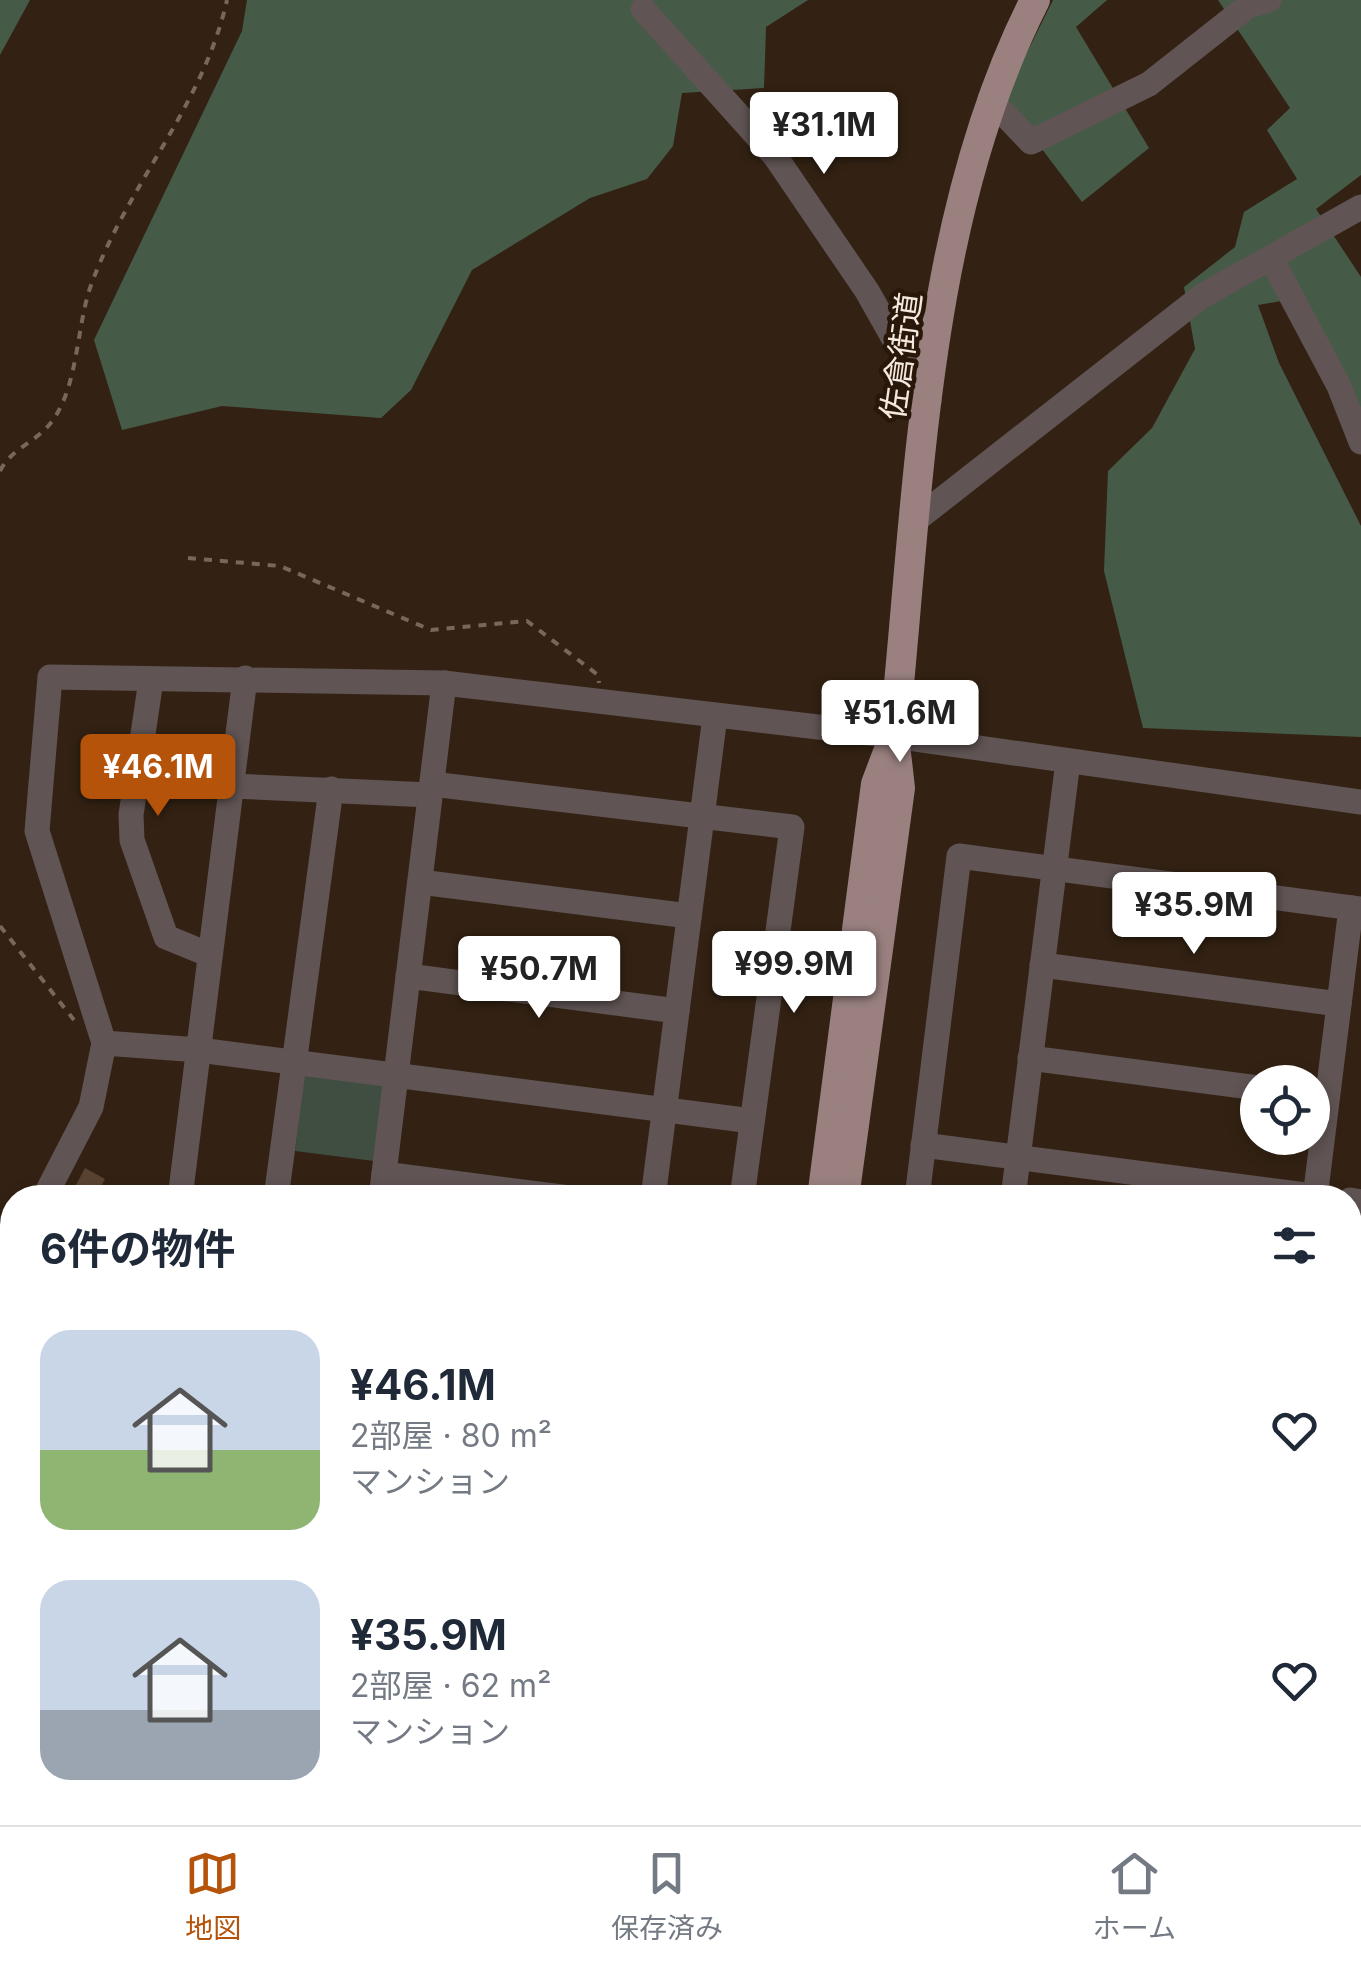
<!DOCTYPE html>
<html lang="ja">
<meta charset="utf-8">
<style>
:root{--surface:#fff;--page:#f2f2f3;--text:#1f2937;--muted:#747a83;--line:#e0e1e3;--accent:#b45309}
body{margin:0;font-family:Inter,"Noto Sans JP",sans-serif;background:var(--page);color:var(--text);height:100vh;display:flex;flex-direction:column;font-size:38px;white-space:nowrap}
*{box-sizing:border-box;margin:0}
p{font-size:32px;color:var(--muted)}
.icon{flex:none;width:55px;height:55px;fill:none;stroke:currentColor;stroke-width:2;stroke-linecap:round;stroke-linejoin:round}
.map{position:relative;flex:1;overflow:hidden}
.panel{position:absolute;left:0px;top:1185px;width:1362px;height:640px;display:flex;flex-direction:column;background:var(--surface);border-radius:40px 40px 0 0;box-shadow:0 5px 15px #0003}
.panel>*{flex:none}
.buttons{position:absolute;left:1240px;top:1065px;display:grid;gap:20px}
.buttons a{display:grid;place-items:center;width:90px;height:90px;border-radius:50%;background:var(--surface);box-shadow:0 5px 15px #0003;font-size:50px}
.price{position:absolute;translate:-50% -85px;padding:0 22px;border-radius:10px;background:#fff;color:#222;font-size:32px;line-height:65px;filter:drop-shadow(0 2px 5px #0008)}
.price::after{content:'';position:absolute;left:50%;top:60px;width:30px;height:22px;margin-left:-15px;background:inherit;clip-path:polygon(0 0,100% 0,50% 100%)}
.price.selected{background:var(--accent);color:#fff}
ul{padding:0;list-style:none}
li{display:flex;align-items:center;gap:30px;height:250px;padding:0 40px}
li span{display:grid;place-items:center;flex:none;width:280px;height:200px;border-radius:30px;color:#555}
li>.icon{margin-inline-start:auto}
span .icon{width:120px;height:120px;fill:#fffc;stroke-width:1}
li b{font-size:42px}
h2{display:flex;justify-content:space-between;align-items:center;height:120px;padding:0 40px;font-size:42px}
.menu{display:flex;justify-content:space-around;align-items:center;height:140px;border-top:2px solid var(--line);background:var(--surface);font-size:28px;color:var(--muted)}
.menu a{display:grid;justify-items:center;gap:5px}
.menu .selected{color:var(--accent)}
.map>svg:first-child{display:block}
.education{fill:#3b2824}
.green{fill:#404e42}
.forest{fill:#455b47}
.building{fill:#584330}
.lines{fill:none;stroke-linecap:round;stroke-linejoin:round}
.path{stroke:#77685b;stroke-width:4;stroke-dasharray:8 8;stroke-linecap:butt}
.minor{stroke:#605454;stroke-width:25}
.major{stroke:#9a8180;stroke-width:30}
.labels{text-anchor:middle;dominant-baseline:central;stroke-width:9;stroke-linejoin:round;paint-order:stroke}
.street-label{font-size:32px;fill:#f5e9df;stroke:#29180a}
</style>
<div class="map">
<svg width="1361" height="1825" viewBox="0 0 1361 1825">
<rect width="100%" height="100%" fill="#332213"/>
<g class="education">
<path d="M 1350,1611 L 1361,1613 L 1361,1825 L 1266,1825 L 1267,1813 L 1350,1812 Z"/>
<path d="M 805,1812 L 1242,1813 L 1240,1825 L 804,1825 Z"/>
</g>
<path class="green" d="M 305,1072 L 384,1083 L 374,1161 L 295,1151 Z"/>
<g class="forest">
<path d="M 0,0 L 30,0 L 0,55 Z"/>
<path d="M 247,0 L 808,0 L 766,27 L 764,88 L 682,93 L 673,146 L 647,179 L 590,198 L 472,270 L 411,390 L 381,418 L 222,406 L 122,430 L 94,340 L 242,31 Z"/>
<path d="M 1053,0 L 1107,0 L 1076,27 L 1149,148 L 1082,202 L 1004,99 Z"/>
<path d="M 1218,0 L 1361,0 L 1361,175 L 1316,209 L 1361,277 L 1361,433 L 1298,298 L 1258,305 L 1279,363 L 1361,526 L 1361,737 L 1143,728 L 1104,571 L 1108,471 L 1152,428 L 1195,349 L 1184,287 L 1235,247 L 1244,212 L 1297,179 L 1267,130 L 1290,108 Z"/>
</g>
<g class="building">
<path d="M 85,1168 L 105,1179 L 96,1196 L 76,1185 Z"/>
<path d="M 3,1305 L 12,1310 L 12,1333 L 0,1326 Z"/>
<path d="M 1,1514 L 12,1515 L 12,1535 L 0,1534 Z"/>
<path d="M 0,1563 L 12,1563 L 12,1583 L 0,1582 Z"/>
<path d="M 1350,1641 L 1361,1642 L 1361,1704 L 1350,1702 Z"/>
<path d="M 1350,1704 L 1361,1706 L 1361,1721 L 1350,1719 Z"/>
<path d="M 0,1736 L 12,1737 L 12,1756 L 0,1756 Z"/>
<path d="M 0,1785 L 12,1786 L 12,1806 L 0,1805 Z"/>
<path d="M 128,1812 L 151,1812 L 150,1824 L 127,1822 Z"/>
<path d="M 165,1812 L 188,1812 L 187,1825 L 164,1825 Z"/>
<path d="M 451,1812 L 473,1812 L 473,1824 L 450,1822 Z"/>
<path d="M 483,1812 L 506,1812 L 505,1825 L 482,1824 Z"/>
<path d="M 526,1812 L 549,1812 L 548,1825 L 525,1825 Z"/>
<path d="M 820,1812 L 850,1812 L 848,1825 L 811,1825 L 812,1817 L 819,1818 Z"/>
</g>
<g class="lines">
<g class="path">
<path d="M 0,471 C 11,449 34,443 49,425 C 78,391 76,330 90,288 C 126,186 203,107 227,0"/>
<path d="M 188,558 L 280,566 L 431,630 L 527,621 L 598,675 L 599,683"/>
<path d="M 0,926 L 74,1020"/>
</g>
<g class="minor">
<path d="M 643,9 L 775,156 L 867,291 L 929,401"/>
<path d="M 990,99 L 1031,142 L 1149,84 L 1248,6 L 1269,0"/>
<path d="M 1271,258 L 1339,386 L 1361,442"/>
<path d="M 917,519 L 1202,296 L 1361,207"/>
<path d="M 151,680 L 131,815 L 132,840 L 166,937 L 210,955"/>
<path d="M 432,784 L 792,827 L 742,1198"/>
<path d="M 232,786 L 430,795"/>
<path d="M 420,882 L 689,916"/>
<path d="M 1042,965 L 1339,1004"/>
<path d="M 408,976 L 677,1011"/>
<path d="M 104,1043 L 199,1050 L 752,1121"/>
<path d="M 1030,1058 L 1258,1088"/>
<path d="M 923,1145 L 1329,1198"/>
<path d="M 384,1174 L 570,1198"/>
<path d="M 44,1198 L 91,1107 L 104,1043 L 37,831 L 50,677 L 444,683 L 894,736 L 1361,802"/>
<path d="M 180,1198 L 245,678"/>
<path d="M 276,1198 L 331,789"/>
<path d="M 381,1198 L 444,683"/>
<path d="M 653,1198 L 715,716"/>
<path d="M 917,1198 L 959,856 L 1361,909"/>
<path d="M 1013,1198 L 1068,761"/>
<path d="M 1315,1198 L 1351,908"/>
<path d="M 1350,1200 L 1361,1202"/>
<path d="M 0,1282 L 12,1258"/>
<path d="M 0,1423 L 12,1425"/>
<path d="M 0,1492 L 12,1493"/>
<path d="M 1350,1593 L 1361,1595"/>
<path d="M 0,1599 L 12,1601"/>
<path d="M 0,1714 L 12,1716"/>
<path d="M 105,1825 L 107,1812"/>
<path d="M 315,1825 L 316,1812"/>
<path d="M 573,1825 L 575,1812"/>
<path d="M 704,1825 L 706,1812"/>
<path d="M 1257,1825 L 1258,1812"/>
</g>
<g class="major">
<path d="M 822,1198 L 876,784 L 893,739"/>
<path d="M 844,1198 L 900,788 L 894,736 C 919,494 923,220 1035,0"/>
<path d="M 740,1825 L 742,1812"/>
<path d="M 763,1825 L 765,1812"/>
</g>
</g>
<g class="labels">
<g class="street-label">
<text transform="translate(901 356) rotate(-82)">佐倉街道</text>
</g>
</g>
</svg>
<div class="buttons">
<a><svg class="icon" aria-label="locate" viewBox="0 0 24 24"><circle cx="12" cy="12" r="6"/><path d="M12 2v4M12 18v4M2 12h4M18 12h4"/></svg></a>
</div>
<b class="price" style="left:824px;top:177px">¥31.1M</b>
<b class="price" style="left:900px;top:765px">¥51.6M</b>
<b class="price selected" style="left:158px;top:819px">¥46.1M</b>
<b class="price" style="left:1194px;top:957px">¥35.9M</b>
<b class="price" style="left:794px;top:1016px">¥99.9M</b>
<b class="price" style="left:539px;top:1021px">¥50.7M</b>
<section class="panel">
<h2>6件の物件<svg class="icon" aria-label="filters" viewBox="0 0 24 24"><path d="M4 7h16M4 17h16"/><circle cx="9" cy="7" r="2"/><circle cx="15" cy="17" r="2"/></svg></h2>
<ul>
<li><span style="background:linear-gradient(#c9d6e8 60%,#8fb573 0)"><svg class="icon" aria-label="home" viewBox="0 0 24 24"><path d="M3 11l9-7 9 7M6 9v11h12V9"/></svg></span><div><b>¥46.1M</b><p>2部屋 · 80 m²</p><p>マンション</p></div><svg class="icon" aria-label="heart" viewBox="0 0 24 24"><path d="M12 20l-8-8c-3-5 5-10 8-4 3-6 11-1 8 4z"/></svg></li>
<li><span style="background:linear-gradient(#c9d6e8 65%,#9aa5b1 0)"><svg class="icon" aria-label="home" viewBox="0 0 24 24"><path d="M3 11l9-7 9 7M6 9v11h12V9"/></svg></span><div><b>¥35.9M</b><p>2部屋 · 62 m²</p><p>マンション</p></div><svg class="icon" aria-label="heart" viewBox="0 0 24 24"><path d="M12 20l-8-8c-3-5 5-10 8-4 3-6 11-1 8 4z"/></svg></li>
</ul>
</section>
</div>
<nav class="menu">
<a class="selected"><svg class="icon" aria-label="map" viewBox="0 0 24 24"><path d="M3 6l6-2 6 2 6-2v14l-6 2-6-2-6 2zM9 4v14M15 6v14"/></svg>地図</a>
<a><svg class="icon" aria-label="saved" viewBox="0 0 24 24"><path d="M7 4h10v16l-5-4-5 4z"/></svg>保存済み</a>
<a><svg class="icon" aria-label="home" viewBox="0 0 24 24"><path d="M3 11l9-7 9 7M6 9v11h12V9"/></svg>ホーム</a>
</nav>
